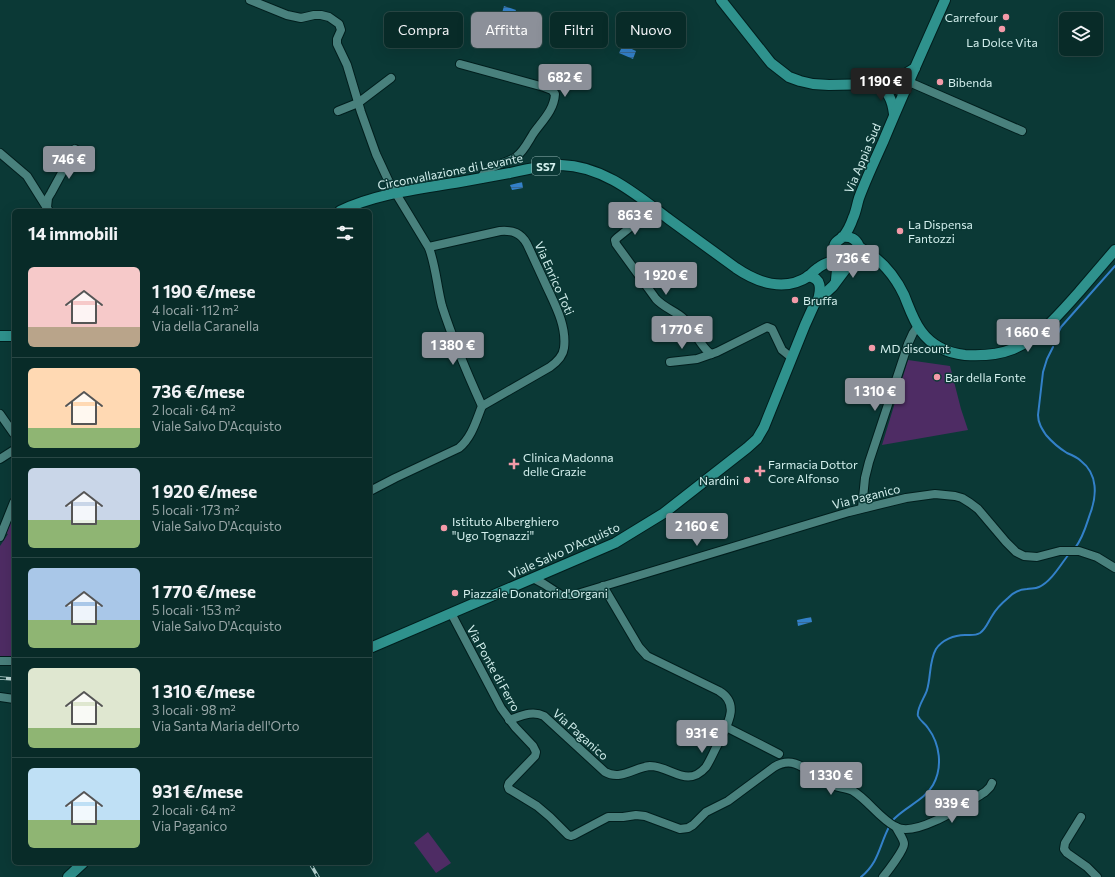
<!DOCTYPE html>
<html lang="it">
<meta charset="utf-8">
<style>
:root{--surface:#082b28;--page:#113330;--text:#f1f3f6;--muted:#98a7a8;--line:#294745;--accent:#8c9099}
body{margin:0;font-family:Commissioner,sans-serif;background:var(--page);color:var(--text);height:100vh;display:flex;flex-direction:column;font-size:15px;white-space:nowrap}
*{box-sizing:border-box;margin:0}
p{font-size:13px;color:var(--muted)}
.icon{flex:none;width:22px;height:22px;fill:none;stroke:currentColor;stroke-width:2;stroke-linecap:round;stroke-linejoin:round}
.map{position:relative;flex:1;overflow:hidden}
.side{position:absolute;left:12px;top:209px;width:360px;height:656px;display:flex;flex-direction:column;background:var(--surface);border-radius:6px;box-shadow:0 4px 16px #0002,0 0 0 1px var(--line)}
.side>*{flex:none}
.guide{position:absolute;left:384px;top:12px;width:380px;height:36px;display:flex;gap:8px}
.controls{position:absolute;left:1059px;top:12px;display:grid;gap:8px}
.controls a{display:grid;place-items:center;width:44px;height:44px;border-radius:6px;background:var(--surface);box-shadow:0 4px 16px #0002,0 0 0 1px var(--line);font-size:20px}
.price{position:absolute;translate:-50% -34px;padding:0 9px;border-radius:4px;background:var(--accent);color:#fff;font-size:13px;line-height:26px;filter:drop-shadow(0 1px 2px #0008)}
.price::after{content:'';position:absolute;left:50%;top:24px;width:12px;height:9px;margin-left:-6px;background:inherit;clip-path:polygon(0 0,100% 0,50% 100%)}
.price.current{background:#222;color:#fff}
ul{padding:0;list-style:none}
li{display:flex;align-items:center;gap:12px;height:100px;padding:0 16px}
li+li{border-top:1px solid var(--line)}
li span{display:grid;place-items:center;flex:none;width:112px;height:80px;border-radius:6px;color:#555}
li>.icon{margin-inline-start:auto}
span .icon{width:48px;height:48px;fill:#fffc;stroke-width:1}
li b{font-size:17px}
h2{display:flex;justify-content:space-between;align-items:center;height:48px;padding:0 16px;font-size:17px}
.chip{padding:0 14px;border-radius:6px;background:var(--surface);box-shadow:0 4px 16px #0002,0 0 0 1px var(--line);font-size:14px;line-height:36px}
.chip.current{background:var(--accent);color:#fff}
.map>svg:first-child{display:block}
.park{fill:#4e2c64}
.water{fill:url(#water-rules)}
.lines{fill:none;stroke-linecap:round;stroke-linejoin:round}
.stream{stroke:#3381c9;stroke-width:2}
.minor-casing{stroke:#011e1d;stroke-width:10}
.major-casing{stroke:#011e1d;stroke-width:12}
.minor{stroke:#49817d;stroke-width:8}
.major{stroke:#2f928d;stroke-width:10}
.rail-casing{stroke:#b8d6d4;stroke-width:3.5}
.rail{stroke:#0b3936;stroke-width:2;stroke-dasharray:6;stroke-linecap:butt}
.poi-dot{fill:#f39aa8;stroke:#0b3936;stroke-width:1.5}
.labels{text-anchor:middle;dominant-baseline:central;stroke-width:3;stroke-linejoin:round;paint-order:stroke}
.shield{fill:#0b3936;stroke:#97b8b6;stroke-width:1}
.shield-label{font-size:11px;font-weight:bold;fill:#d3efed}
.poi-label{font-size:12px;fill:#d3efed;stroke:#0b3936;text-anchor:start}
.street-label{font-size:12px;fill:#d3efed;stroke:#0b3936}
</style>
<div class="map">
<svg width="1115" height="877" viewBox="0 0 1115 877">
<defs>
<pattern id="water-rules" width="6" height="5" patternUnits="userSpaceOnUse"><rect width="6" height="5" fill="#3381c9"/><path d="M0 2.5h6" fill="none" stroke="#386a95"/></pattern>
</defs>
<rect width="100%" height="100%" fill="#0b3936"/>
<g class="park">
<path d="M 908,360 L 950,366 L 961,409 L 968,430 L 882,445 Z"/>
<path d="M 14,510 L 14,657 L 0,657 L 0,546 L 8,534 L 5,533 Z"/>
<path d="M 428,832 L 451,863 L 436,873 L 414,843 Z"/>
</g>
<g class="water">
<path d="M 504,6 L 516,10 L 513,17 L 502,13 Z"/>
<path d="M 424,19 L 426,25 L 414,27 L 412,21 Z"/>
<path d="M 623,45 L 636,51 L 633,59 L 619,53 Z"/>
<path d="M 522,182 L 523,188 L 512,190 L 510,185 Z"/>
<path d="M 811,617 L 812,622 L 798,626 L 797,620 Z"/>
</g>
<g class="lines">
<g class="stream">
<path d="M 1055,339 L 1061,327 L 1115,266"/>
<path d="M 1053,347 L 1047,359 L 1043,372 L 1038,415 C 1038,423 1042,429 1046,435 C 1052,442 1059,448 1067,453 C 1072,455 1077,457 1081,461 C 1098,474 1097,496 1090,514 C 1086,526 1083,538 1075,548"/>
<path d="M 892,821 C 904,807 924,801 933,785 C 943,767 940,744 928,728 C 925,723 920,721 918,716 C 916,709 925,697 927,690 C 931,677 929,661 936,649 C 942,640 954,635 965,635 C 970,635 975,636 980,633 C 986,629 988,622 992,616 C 996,609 1002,603 1008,598 C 1013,593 1019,589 1027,589 C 1031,588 1035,589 1039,587 C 1051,582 1061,564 1069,554"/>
<path d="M 861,877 C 880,861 879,845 890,825"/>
</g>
<defs>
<g id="minor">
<path d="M 250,0 L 287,15 L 301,18 L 314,15 L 321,15 L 329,17 L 339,24 L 341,30 L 337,39 L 337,44 L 347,65 L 361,112 L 376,154 L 389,182 L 429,248 C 436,267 437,287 442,306 C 453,340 467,373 482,406 C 476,421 472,437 459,448 L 395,478 L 370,491"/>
<path d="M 460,64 L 544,87 L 552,90 L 555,94 C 554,111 541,122 533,134 C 528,142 524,151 516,157 C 506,164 484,166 481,179"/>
<path d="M 909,82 L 1022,131"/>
<path d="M 338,111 L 358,103 L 391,78"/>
<path d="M 0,153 L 27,176 L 49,211"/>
<path d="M 47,207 L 48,198 L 51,193 L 75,149"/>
<path d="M 638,221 L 617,238 L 615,240 L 616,244 L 656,299 C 664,308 676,311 684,319 C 693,328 702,349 711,354"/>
<path d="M 429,247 L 500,231 C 513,230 521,233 527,244 C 533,257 539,270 545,283 C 554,303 567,325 564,348 C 563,356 557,362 550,367 L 482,406"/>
<path d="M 670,362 L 697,359 L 717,352 L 767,327 L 772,329 L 782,350 L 792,358"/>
<path d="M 0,414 L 14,434"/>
<path d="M 0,459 L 14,450"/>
<path d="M 862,508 L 865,478 L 869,462 L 908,344 L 913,333 L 918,326"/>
<path d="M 0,537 L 14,502"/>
<path d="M 533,578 L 544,584 L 561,595 L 574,595 L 849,512 L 906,498 L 935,494 L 955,496 L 962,498 L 970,503 L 978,509 L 1006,542 L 1016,552 L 1024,556 L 1037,557 L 1060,551 L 1079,551 L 1097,557 L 1115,568"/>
<path d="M 451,613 L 501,708 L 515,727 L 533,746 L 536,752 L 535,756 L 509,783 L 508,786 L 509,789 L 537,806 L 550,817 L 568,835 L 571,836 L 574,835 L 608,817 L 623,817 L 636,815 L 645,816 L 680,829 L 688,828 L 693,825 L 706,812 L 728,801 L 774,767 C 797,753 810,776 829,784 C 837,788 846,787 853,791 C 869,801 879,818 896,827 C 917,838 967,803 985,792 L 990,787 L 992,783"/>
<path d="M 0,661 L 14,661"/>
<path d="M 0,697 L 14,699"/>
<path d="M 509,720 C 521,716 532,710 544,716 L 605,772 C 621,781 635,767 650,766 C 671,766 687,789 706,767 C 711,759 714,751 719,742 C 727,725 741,704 719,691 L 647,656 L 639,647 L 603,586"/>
<path d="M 726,727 L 779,754"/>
<path d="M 1081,817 L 1065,843 L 1064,849 L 1067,853 L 1087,867 L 1097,877"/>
<path d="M 883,877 C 888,871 904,850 904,844 C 904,839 898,832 896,827"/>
</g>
<g id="major">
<path d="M 721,0 L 771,63 L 789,77 L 800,81 L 813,84 L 829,85 L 877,84 L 897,79 L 915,68"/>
<path d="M 877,84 C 889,93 892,99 894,114"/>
<path d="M 879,85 L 904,91"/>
<path d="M 340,211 C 377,193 420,189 460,182 C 477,179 494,176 510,173 C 527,169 544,165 561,165 C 604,166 638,196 670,220 C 692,236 714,252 736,268 C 758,283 785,292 809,276 C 812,273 815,270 818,268 C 824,263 832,261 838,259 L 836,280"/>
<path d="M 842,237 C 859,234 866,255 852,261 C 843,265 833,258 834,248 C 834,242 839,240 843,237 C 847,232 851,224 853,218 C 856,212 857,204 859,198 C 866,179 875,160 883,142 C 903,94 924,47 945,0"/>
<path d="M 859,247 C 880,258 894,274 904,295 C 909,307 913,320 921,331 C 932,346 947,353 965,355 C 981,356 998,355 1013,349 C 1040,338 1060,313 1079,292 C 1091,278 1103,264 1115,250"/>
<path d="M 808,276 C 822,278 821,289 818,300"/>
<path d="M 0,336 L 14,336"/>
<path d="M 370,648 L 615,543 L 664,513 L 747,448 L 757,439 L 764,427 L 805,325 L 814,305 L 818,300 L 833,286 L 851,262"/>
<path d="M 68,877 L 83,863"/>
</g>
</defs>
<use href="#minor" class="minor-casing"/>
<use href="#major" class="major-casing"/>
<use href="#minor" class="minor"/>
<use href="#major" class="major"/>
<defs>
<g id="rail">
<path d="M 0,678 L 14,679"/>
<path d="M 310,863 L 318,877"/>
</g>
</defs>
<use href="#rail" class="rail-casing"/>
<use href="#rail" class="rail"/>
</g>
<g class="poi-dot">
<circle cx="1006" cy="17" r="4"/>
<circle cx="1002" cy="29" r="4"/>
<circle cx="940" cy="82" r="4"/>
<circle cx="900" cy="231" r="4"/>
<circle cx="795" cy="300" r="4"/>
<circle cx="872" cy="348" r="4"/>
<circle cx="937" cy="377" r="4"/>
<path d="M512 458h4v4h4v4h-4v4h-4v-4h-4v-4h4z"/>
<path d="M758 465h4v4h4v4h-4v4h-4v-4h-4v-4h4z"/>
<circle cx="747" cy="480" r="4"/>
<circle cx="444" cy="528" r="4"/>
<circle cx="455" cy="593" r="4"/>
</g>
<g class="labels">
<rect class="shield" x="532" y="157" width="28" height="18" rx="3"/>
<g class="shield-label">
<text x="546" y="166">SS7</text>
</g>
<g class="poi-label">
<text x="998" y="17" text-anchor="end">Carrefour</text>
<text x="1002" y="42" text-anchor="middle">La Dolce Vita</text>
<text x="948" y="82">Bibenda</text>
<text x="908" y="224">La Dispensa<tspan x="908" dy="14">Fantozzi</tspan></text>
<text x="803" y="300">Bruffa</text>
<text x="880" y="348">MD discount</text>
<text x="945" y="377">Bar della Fonte</text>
<text x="523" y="457">Clinica Madonna<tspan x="523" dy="14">delle Grazie</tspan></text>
<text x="768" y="464">Farmacia Dottor<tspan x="768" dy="14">Core Alfonso</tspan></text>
<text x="739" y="480" text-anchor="end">Nardini</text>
<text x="452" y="521">Istituto Alberghiero<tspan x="452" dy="14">"Ugo Tognazzi"</tspan></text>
<text x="463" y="593">Piazzale Donatori d'Organi</text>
</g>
<g class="street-label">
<text transform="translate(862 158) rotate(-67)">Via Appia Sud</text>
<text transform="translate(450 171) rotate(-11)">Circonvallazione di Levante</text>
<text transform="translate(555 278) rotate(66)">Via Enrico Toti</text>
<text transform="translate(866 496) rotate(-14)">Via Paganico</text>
<text transform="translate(564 550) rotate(-24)">Viale Salvo D'Acquisto</text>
<text transform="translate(494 668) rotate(61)">Via Ponte di Ferro</text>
<text transform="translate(581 734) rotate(42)">Via Paganico</text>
</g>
</g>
</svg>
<div class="controls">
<a><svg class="icon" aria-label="layers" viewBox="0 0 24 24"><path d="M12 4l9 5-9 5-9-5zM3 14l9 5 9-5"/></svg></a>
</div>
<b class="price" style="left:565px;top:98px">682 €</b>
<b class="price current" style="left:881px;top:102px">1 190 €</b>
<b class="price" style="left:69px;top:180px">746 €</b>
<b class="price" style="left:635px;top:236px">863 €</b>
<b class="price" style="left:853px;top:279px">736 €</b>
<b class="price" style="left:666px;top:296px">1 920 €</b>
<b class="price" style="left:682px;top:350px">1 770 €</b>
<b class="price" style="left:1028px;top:353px">1 660 €</b>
<b class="price" style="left:453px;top:366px">1 380 €</b>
<b class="price" style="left:875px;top:412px">1 310 €</b>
<b class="price" style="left:697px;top:547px">2 160 €</b>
<b class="price" style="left:702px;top:754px">931 €</b>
<b class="price" style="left:831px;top:796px">1 330 €</b>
<b class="price" style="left:952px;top:824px">939 €</b>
<div class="guide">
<a class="chip">Compra</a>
<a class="chip current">Affitta</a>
<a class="chip">Filtri</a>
<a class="chip">Nuovo</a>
</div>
<section class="side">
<h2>14 immobili<svg class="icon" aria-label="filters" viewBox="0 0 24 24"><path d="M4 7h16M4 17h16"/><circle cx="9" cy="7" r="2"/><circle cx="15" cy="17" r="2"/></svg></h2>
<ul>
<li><span style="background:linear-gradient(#f6c9c9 75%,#b9a48a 0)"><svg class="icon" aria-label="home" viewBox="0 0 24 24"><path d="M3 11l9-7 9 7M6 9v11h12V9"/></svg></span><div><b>1 190 €/mese</b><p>4 locali · 112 m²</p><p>Via della Caranella</p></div></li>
<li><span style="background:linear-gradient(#ffd9b3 75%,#8fb573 0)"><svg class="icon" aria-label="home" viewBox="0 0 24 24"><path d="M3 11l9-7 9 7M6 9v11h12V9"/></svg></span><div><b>736 €/mese</b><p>2 locali · 64 m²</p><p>Viale Salvo D'Acquisto</p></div></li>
<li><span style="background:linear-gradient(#c9d6e8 65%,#8fb573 0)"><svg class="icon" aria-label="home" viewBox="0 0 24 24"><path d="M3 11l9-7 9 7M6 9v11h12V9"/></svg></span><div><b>1 920 €/mese</b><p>5 locali · 173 m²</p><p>Viale Salvo D'Acquisto</p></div></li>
<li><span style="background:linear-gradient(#a9c7e8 65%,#8fb573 0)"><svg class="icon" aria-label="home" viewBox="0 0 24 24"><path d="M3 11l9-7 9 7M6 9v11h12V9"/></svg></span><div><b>1 770 €/mese</b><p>5 locali · 153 m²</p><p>Viale Salvo D'Acquisto</p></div></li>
<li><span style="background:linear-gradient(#dfe7d0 75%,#8fb573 0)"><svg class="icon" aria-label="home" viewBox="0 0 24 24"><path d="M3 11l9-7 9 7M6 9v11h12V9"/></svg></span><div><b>1 310 €/mese</b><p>3 locali · 98 m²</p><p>Via Santa Maria dell'Orto</p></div></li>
<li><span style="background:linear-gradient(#bfe0f5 65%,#8fb573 0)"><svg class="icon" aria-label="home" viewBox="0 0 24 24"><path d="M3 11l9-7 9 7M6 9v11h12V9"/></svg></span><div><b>931 €/mese</b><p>2 locali · 64 m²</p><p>Via Paganico</p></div></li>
</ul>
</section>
</div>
